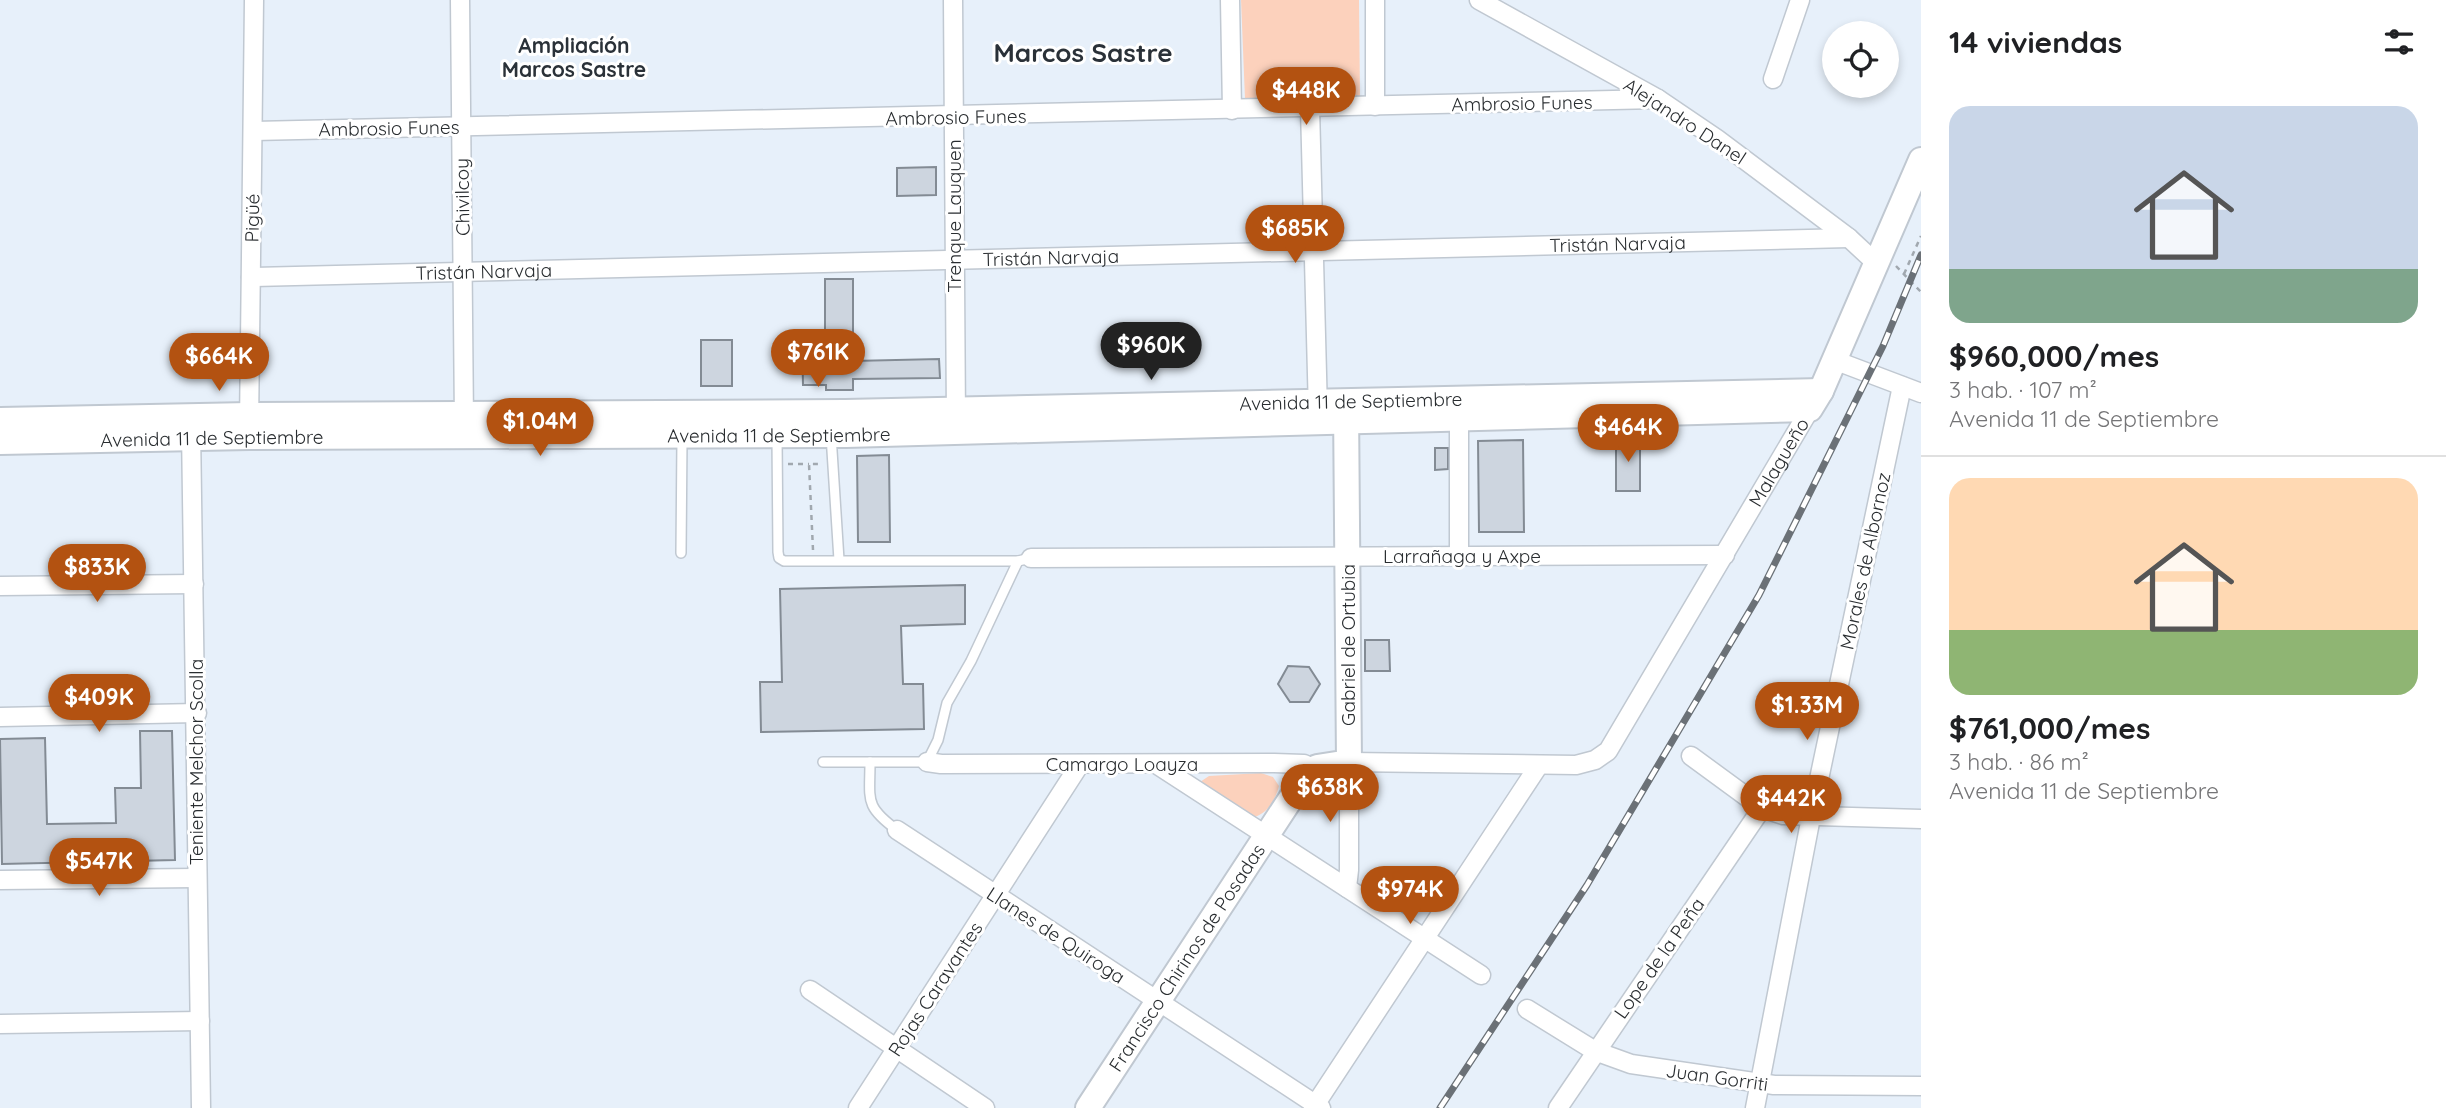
<!DOCTYPE html>
<html lang="es">
<meta charset="utf-8">
<style>
:root{--surface:#fff;--page:#f2f2f2;--text:#202124;--muted:#757577;--line:#e0e0e0;--accent:#b35211}
body{margin:0;font-family:Quicksand,sans-serif;background:var(--page);color:var(--text);height:100vh;display:flex;flex-direction:column;font-size:26px;white-space:nowrap}
*{box-sizing:border-box;margin:0}
p{font-size:23px;color:var(--muted)}
.icon{flex:none;width:38px;height:38px;fill:none;stroke:currentColor;stroke-width:2;stroke-linecap:round;stroke-linejoin:round}
.map{position:relative;flex:1;overflow:hidden}
.sheet{display:flex;flex-direction:column;background:var(--surface);width:525px}
.sheet>*{flex:none}
.fabs{position:absolute;left:1822px;top:21px;display:grid;gap:14px}
.fabs a{display:grid;place-items:center;width:77px;height:77px;border-radius:50%;background:var(--surface);box-shadow:0 4px 10px #0003;font-size:35px}
.price{position:absolute;translate:-50% -60px;padding:0 16px;border-radius:24px;background:var(--accent);color:#fff;font-size:23px;line-height:46px;filter:drop-shadow(0 2px 4px #0008)}
.price::after{content:'';position:absolute;left:50%;top:42px;width:21px;height:16px;margin-left:-10px;background:inherit;clip-path:polygon(0 0,100% 0,50% 100%)}
.price.active{background:#222;color:#fff}
ul{padding:0;list-style:none}
li{display:grid;align-content:center;gap:14px;height:371px;padding:0 28px}
li+li{border-top:2px solid var(--line)}
li span{display:grid;place-items:center;height:217px;border-radius:21px;color:#555}
li>.icon{margin-inline-start:auto}
span .icon{width:126px;height:126px;fill:#fffc;stroke-width:1}
li b{font-size:30px}
h2{display:flex;justify-content:space-between;align-items:center;height:84px;padding:0 28px;font-size:30px}
main{display:flex;flex:1;min-height:0}
.map>svg:first-child{display:block}
.green{fill:#fcd1bc}
.building{fill:#cdd5df;stroke:#838b94;stroke-width:2}
.lines{fill:none;stroke-linecap:round;stroke-linejoin:round}
.lane-casing{stroke:#c0c8d1;stroke-width:12}
.street-casing{stroke:#c0c8d1;stroke-width:21}
.secondary-casing{stroke:#c0c8d1;stroke-width:28}
.path{stroke:#a1a8af;stroke-width:2.5;stroke-dasharray:5 5;stroke-linecap:butt}
.lane{stroke:#fff;stroke-width:9}
.street{stroke:#fff;stroke-width:18}
.secondary{stroke:#fff;stroke-width:24}
.rail-casing{stroke:#6b7177;stroke-width:7}
.rail{stroke:#fff;stroke-width:4.5;stroke-dasharray:13;stroke-linecap:butt}
.labels{text-anchor:middle;dominant-baseline:central;stroke-width:6;stroke-linejoin:round;paint-order:stroke}
.street-label{font-size:19px;fill:#292d30;stroke:#fff}
.neighbourhood-label{font-size:21px;font-weight:bold;fill:#2a3138;stroke:#fff}
.district-label{font-size:26px;font-weight:bold;fill:#2a3138;stroke:#fff}
</style>
<main>
<div class="map">
<svg width="1921" height="1108" viewBox="0 0 1921 1108">
<rect width="100%" height="100%" fill="#e7f0fa"/>
<g class="green">
<path d="M 1241,0 L 1359,0 L 1360,98 L 1245,99 Z"/>
<path d="M 1261,773 L 1273,777 L 1279,786 C 1276,800 1264,819 1248,817 L 1200,782 L 1209,776 Z"/>
</g>
<g class="building">
<path d="M 936,167 L 936,195 L 897,196 L 897,168 Z"/>
<path d="M 825,279 L 853,279 L 853,361 L 939,359 L 940,378 L 853,379 L 853,390 L 826,390 L 826,385 L 803,385 L 802,339 L 825,339 Z"/>
<rect x="701" y="340" width="31" height="46"/>
<rect x="1616" y="437" width="24" height="54"/>
<path d="M 1523,440 L 1524,532 L 1479,532 L 1478,441 Z"/>
<path d="M 1435,448 L 1448,448 L 1448,469 L 1435,470 Z"/>
<path d="M 889,455 L 890,542 L 858,542 L 857,456 Z"/>
<path d="M 965,585 L 965,624 L 901,626 L 903,684 L 923,684 L 924,729 L 761,732 L 760,682 L 782,682 L 780,589 Z"/>
<path d="M 1365,640 L 1389,640 L 1390,671 L 1365,671 Z"/>
<path d="M 1288,666 L 1309,667 L 1320,684 L 1309,702 L 1290,702 L 1278,684 Z"/>
<path d="M 140,731 L 172,731 L 175,860 L 2,864 L 0,739 L 45,738 L 47,824 L 116,823 L 115,788 L 141,788 Z"/>
</g>
<g class="lines">
<defs>
<g id="lane">
<path d="M 831,435 L 839,560"/>
<path d="M 777,438 L 778,552 L 779,558 L 784,561 L 1018,561 L 1031,558"/>
<path d="M 681,553 L 682,439"/>
<path d="M 823,762 L 927,762 L 938,740 L 947,703 L 971,661 L 1018,561"/>
<path d="M 870,762 C 870,800 864,806 897,830"/>
</g>
<g id="street">
<path d="M 460,0 L 464,423"/>
<path d="M 953,0 L 956,420"/>
<path d="M 1230,0 L 1232,110"/>
<path d="M 1375,0 L 1375,106"/>
<path d="M 1479,0 L 1658,99 L 1717,139 L 1849,238 L 1877,264"/>
<path d="M 1773,79 L 1800,0"/>
<path d="M 1310,108 L 1318,412"/>
<path d="M 253,131 L 1658,99"/>
<path id="s1" d="M 251,277 L 1849,238"/>
<path d="M 1834,360 L 1921,393"/>
<path d="M 1459,418 L 1459,556"/>
<path d="M 249,427 L 254,0"/>
<path d="M 191,429 L 201,1108"/>
<path d="M 1031,558 L 1725,555"/>
<path d="M 0,586 L 194,584"/>
<path d="M 0,717 L 197,713"/>
<path d="M 1691,756 L 1762,808 L 1783,815 L 1921,819"/>
<path d="M 927,762 L 941,764 L 1274,763 L 1304,764 L 1315,769"/>
<path d="M 1156,764 L 1481,975"/>
<path d="M 897,830 L 1321,1108"/>
<path d="M 0,880 L 197,878"/>
<path id="s2" d="M 1347,888 L 1349,870 L 1349,762 L 1576,765 L 1595,760 L 1608,751 L 1810,409"/>
<path d="M 810,990 L 985,1108"/>
<path d="M 1527,1009 L 1595,1051 L 1631,1064 L 1774,1085 L 1921,1086"/>
<path d="M 0,1024 L 200,1021"/>
<path d="M 858,1108 L 1080,764"/>
<path d="M 1313,1108 L 1539,765"/>
<path d="M 1558,1108 L 1762,808"/>
<path d="M 1755,1108 L 1811,817 L 1902,386"/>
</g>
<g id="secondary">
<path id="s3" d="M 0,420 L 249,415 L 845,412 L 1821,391"/>
<path id="s4" d="M 0,442 L 249,437 L 846,435 L 1810,409 L 1821,391 L 1921,160"/>
<path id="s5" d="M 1088,1108 L 1301,783 L 1317,767 L 1349,762 L 1346,405"/>
</g>
</defs>
<use href="#lane" class="lane-casing"/>
<use href="#street" class="street-casing"/>
<use href="#secondary" class="secondary-casing"/>
<g class="path">
<path d="M 1896,266 L 1921,292"/>
<path d="M 1904,274 L 1921,236"/>
<path d="M 788,464 L 809,464"/>
<path d="M 813,550 L 809,464 L 821,464"/>
</g>
<use href="#lane" class="lane"/>
<use href="#street" class="street"/>
<use href="#secondary" class="secondary"/>
<defs>
<path id="rail" d="M 1440,1108 L 1587,885 L 1759,595 L 1883,346 L 1921,255"/>
</defs>
<use href="#rail" class="rail-casing"/>
<use href="#rail" class="rail"/>
</g>
<g class="labels">
<g class="street-label">
<text transform="translate(1522 103) rotate(-1)">Ambrosio Funes</text>
<text transform="translate(956 117) rotate(-1)">Ambrosio Funes</text>
<text transform="translate(1685 121) rotate(33)">Alejandro Danel</text>
<text transform="translate(389 128) rotate(-1)">Ambrosio Funes</text>
<text transform="translate(462 197) rotate(-91)">Chivilcoy</text>
<text transform="translate(954 216) rotate(-90)">Trenque Lauquen</text>
<text transform="translate(252 218) rotate(-89)">Pigüé</text>
<text stroke="none"><textPath href="#s1" startOffset="1367">Tristán Narvaja</textPath></text>
<text stroke="none"><textPath href="#s1" startOffset="800">Tristán Narvaja</textPath></text>
<text stroke="none"><textPath href="#s1" startOffset="233">Tristán Narvaja</textPath></text>
<text stroke="none"><textPath href="#s3" startOffset="1351">Avenida 11 de Septiembre</textPath></text>
<text stroke="none"><textPath href="#s4" startOffset="779">Avenida 11 de Septiembre</textPath></text>
<text stroke="none"><textPath href="#s4" startOffset="212">Avenida 11 de Septiembre</textPath></text>
<text stroke="none"><textPath href="#s2" startOffset="724">Malagueño</textPath></text>
<text x="1462" y="556">Larrañaga y Axpe</text>
<text transform="translate(1865 561) rotate(-78)">Morales de Albornoz</text>
<text transform="translate(1348 645) rotate(-90)">Gabriel de Ortubia</text>
<text transform="translate(196 762) rotate(-90)">Teniente Melchor Scolla</text>
<text x="1122" y="764">Camargo Loayza</text>
<text transform="translate(1056 935) rotate(33)">Llanes de Quiroga</text>
<text stroke="none"><textPath href="#s5" startOffset="180">Francisco Chirinos de Posadas</textPath></text>
<text transform="translate(1659 958) rotate(-55)">Lope de la Peña</text>
<text transform="translate(935 989) rotate(-57)">Rojas Caravantes</text>
<text transform="translate(1717 1077) rotate(8)">Juan Gorriti</text>
</g>
<g class="neighbourhood-label">
<text x="574" y="45">Ampliación<tspan x="574" dy="24">Marcos Sastre</tspan></text>
</g>
<g class="district-label">
<text x="1083" y="52">Marcos Sastre</text>
</g>
</g>
</svg>
<div class="fabs">
<a><svg class="icon" aria-label="locate" viewBox="0 0 24 24"><circle cx="12" cy="12" r="6"/><path d="M12 2v4M12 18v4M2 12h4M18 12h4"/></svg></a>
</div>
<b class="price" style="left:1306px;top:127px">$448K</b>
<b class="price" style="left:1295px;top:265px">$685K</b>
<b class="price active" style="left:1151px;top:382px">$960K</b>
<b class="price" style="left:818px;top:389px">$761K</b>
<b class="price" style="left:219px;top:393px">$664K</b>
<b class="price" style="left:540px;top:458px">$1.04M</b>
<b class="price" style="left:1628px;top:464px">$464K</b>
<b class="price" style="left:97px;top:604px">$833K</b>
<b class="price" style="left:99px;top:734px">$409K</b>
<b class="price" style="left:1807px;top:742px">$1.33M</b>
<b class="price" style="left:1330px;top:824px">$638K</b>
<b class="price" style="left:1791px;top:835px">$442K</b>
<b class="price" style="left:99px;top:898px">$547K</b>
<b class="price" style="left:1410px;top:926px">$974K</b>
</div>
<section class="sheet">
<h2>14 viviendas<svg class="icon" aria-label="filters" viewBox="0 0 24 24"><path d="M4 7h16M4 17h16"/><circle cx="9" cy="7" r="2"/><circle cx="15" cy="17" r="2"/></svg></h2>
<ul>
<li><span style="background:linear-gradient(#c9d6e8 75%,#7fa58c 0)"><svg class="icon" aria-label="home" viewBox="0 0 24 24"><path d="M3 11l9-7 9 7M6 9v11h12V9"/></svg></span><div><b>$960,000/mes</b><p>3 hab. · 107 m²</p><p>Avenida 11 de Septiembre</p></div></li>
<li><span style="background:linear-gradient(#ffd9b3 70%,#8fb573 0)"><svg class="icon" aria-label="home" viewBox="0 0 24 24"><path d="M3 11l9-7 9 7M6 9v11h12V9"/></svg></span><div><b>$761,000/mes</b><p>3 hab. · 86 m²</p><p>Avenida 11 de Septiembre</p></div></li>
</ul>
</section>
</main>
